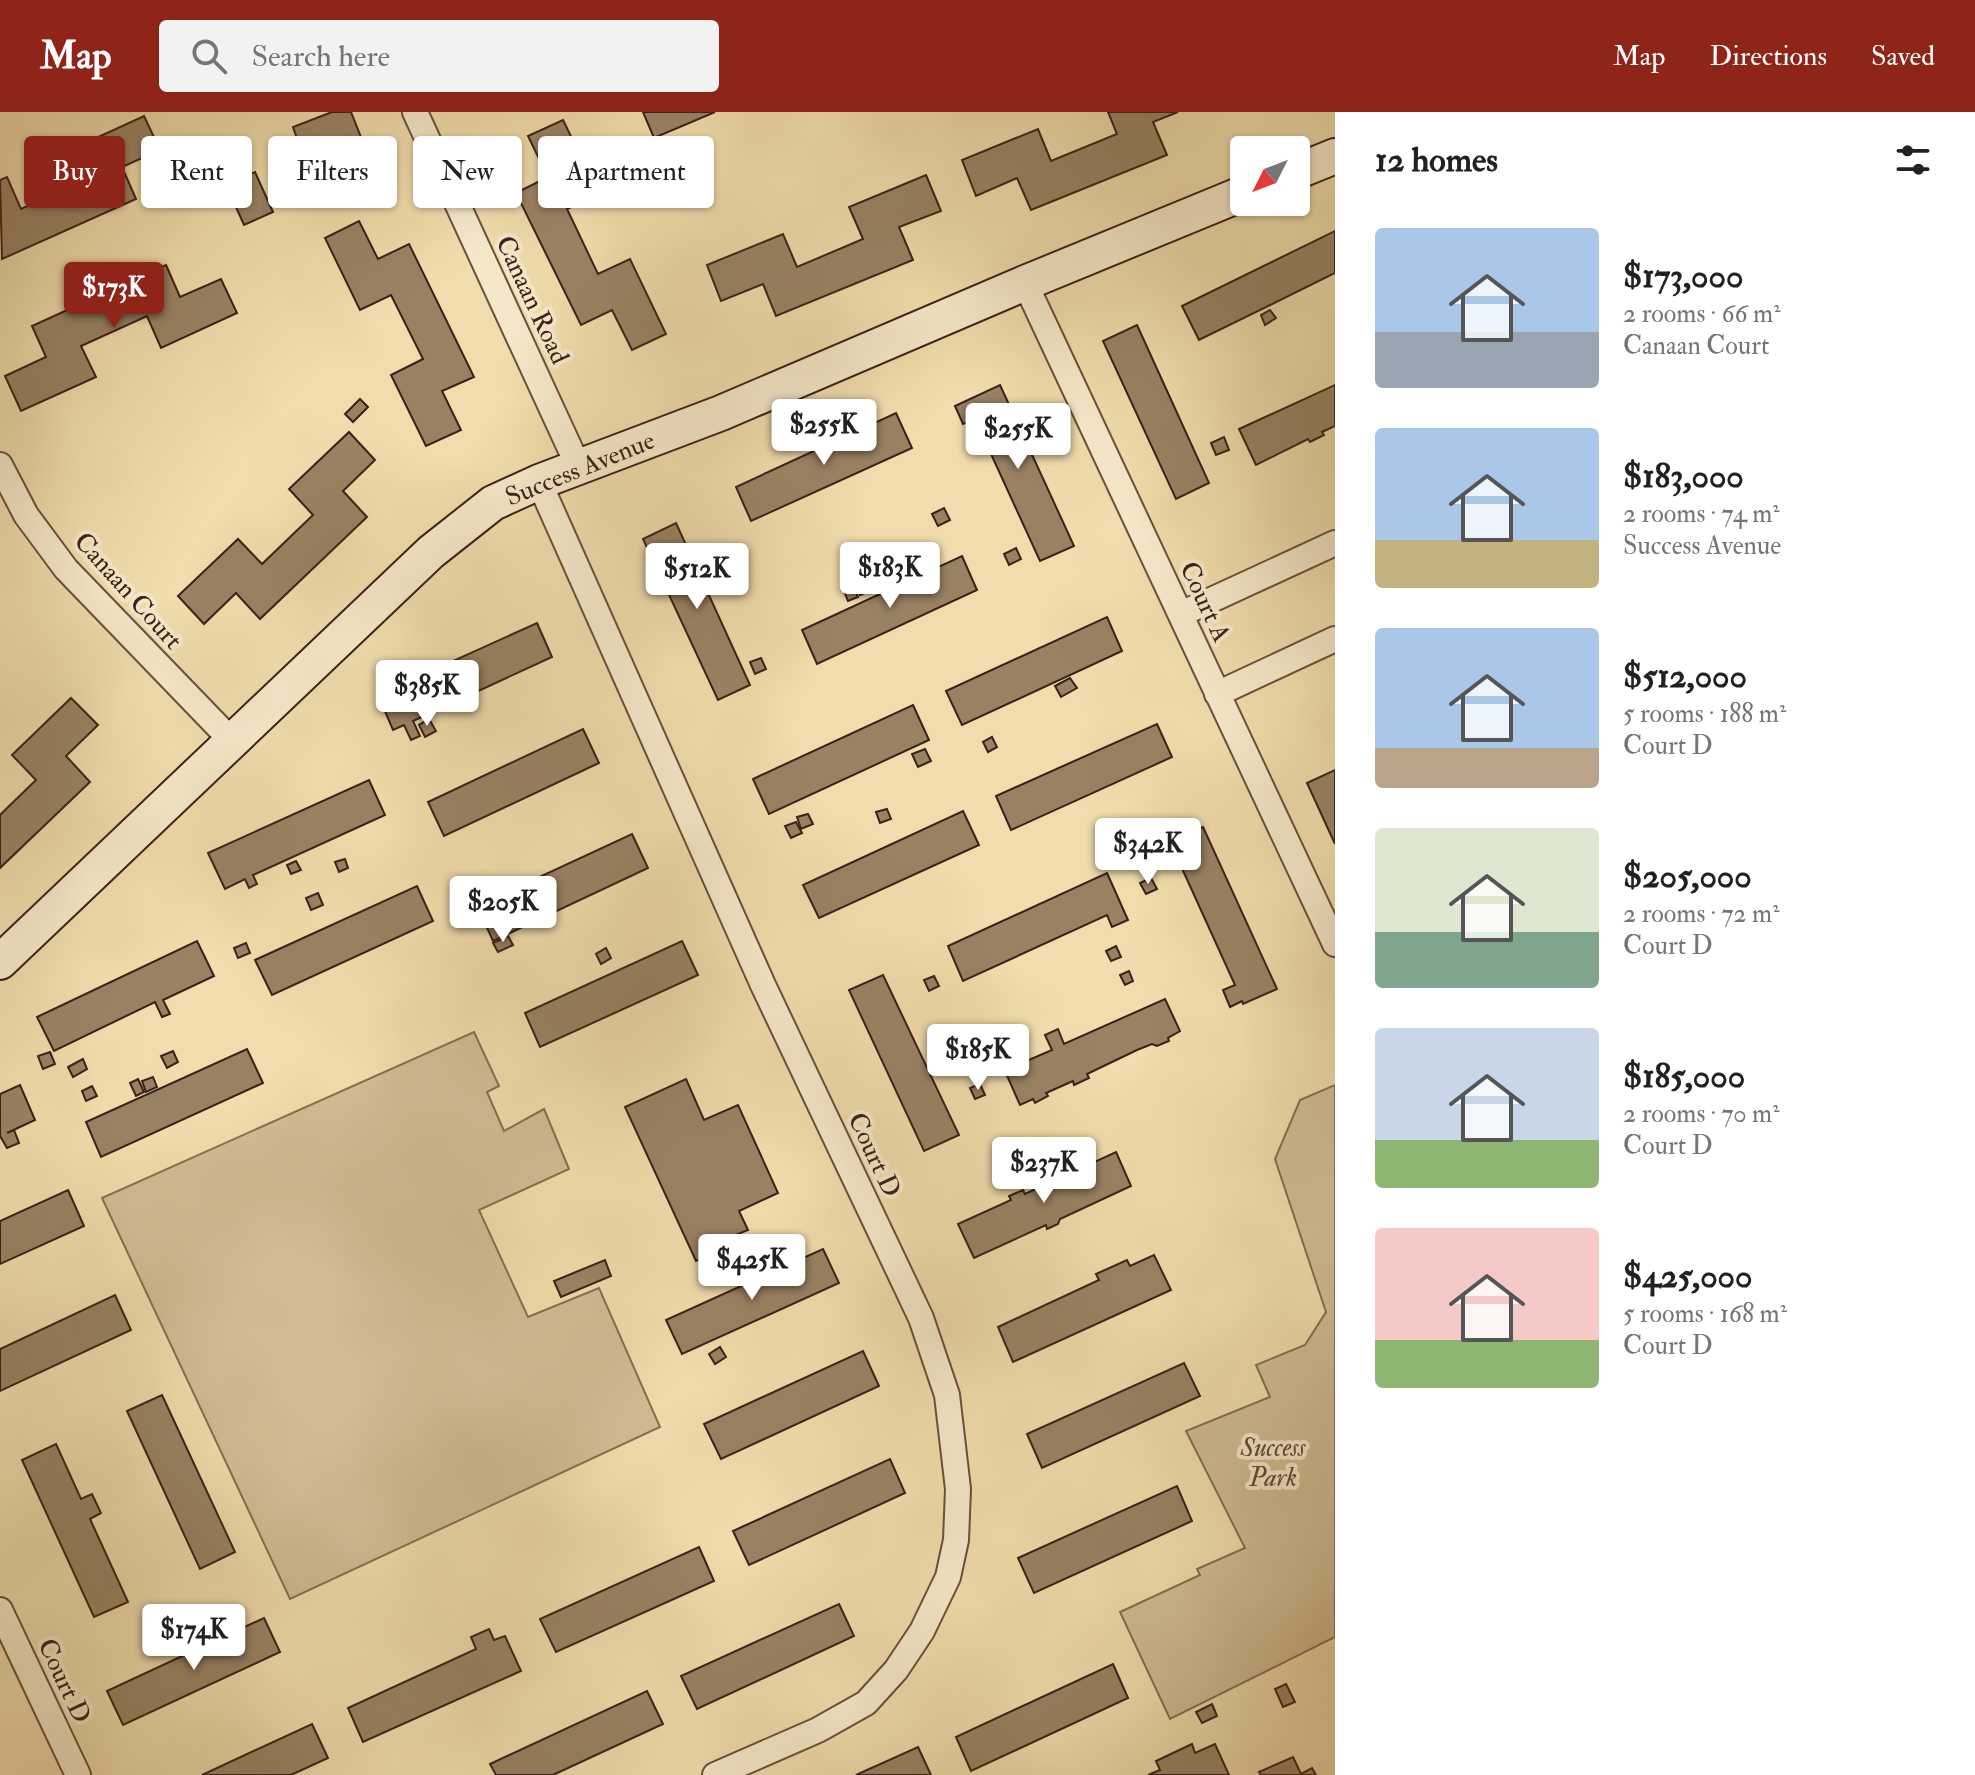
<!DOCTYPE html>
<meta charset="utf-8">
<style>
:root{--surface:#fff;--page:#f2f2f2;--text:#202124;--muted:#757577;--accent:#8f2418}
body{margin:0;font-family:"IM FELL Double Pica",serif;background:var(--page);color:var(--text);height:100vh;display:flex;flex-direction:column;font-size:30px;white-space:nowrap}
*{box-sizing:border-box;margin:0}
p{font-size:26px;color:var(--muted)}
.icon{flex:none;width:44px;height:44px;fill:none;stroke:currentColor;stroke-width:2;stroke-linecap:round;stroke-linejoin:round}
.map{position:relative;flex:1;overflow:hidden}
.details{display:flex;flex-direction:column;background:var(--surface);width:640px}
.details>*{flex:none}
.banner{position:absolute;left:24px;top:24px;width:760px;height:72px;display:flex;gap:16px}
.needle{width:52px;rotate:228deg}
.fabs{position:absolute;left:1230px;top:24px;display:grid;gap:16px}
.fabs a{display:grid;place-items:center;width:80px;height:80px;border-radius:8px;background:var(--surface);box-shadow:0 2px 6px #0004;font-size:40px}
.price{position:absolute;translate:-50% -68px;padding:0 18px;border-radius:8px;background:#fff;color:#222;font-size:26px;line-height:52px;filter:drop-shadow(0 2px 4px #0008)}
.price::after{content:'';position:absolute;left:50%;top:48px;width:24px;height:18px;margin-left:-12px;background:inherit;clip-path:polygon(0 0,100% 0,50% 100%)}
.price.selected{background:var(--accent);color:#fff}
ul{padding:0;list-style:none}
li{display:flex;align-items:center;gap:24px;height:200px;padding:0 40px}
li span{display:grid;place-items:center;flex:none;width:224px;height:160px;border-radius:8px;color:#555}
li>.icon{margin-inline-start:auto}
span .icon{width:96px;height:96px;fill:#fffc;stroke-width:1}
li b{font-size:34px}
h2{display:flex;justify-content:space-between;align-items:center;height:96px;padding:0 40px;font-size:34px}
.chip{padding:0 28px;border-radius:8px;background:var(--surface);box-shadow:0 2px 6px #0004;font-size:28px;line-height:72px}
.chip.selected{background:var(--accent);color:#fff}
header{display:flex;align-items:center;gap:48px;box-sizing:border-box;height:112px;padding:0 40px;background:var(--accent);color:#fff}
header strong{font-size:38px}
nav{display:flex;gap:44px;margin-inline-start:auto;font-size:28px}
.search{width:560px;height:72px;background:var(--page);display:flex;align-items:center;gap:20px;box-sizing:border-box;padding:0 28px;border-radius:8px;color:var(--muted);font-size:30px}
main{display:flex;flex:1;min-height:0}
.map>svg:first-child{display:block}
.green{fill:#d1bc93;stroke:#866e55;stroke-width:2}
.building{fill:#998264;stroke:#3a2117;stroke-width:2}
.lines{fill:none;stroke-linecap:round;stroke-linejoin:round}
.street-casing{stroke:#68503c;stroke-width:28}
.secondary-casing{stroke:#3a2117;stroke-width:38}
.street{stroke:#f5e8c9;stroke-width:24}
.secondary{stroke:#f5e8c9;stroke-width:34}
.labels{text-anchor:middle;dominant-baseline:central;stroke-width:8;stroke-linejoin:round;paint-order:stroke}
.street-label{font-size:26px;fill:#3a2117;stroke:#f5e8c9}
.park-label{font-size:26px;font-style:italic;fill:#604836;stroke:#f5e8c9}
</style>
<header>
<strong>Map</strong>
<div class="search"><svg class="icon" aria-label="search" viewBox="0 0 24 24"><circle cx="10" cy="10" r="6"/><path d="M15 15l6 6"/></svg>Search here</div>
<nav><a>Map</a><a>Directions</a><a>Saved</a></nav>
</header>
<main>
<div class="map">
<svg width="1335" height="1663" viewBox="0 0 1335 1663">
<rect width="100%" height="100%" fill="#f0dcac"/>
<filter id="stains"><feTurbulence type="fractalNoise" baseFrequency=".0025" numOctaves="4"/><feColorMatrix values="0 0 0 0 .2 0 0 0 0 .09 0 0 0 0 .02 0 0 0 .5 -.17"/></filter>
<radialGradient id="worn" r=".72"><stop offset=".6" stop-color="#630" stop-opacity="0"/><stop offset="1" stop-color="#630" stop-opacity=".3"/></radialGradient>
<g class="green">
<path d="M 474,920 L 499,974 L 487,980 L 504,1019 L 544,997 L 569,1057 L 479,1098 L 528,1205 L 599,1176 L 660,1315 L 290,1487 L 102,1086 Z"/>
<path d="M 1335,973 L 1335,1525 L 1170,1607 L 1120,1500 L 1200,1463 L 1197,1457 L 1245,1436 L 1186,1319 L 1270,1285 L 1256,1253 L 1305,1233 L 1326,1200 L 1275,1047 L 1300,988 Z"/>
</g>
<g class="building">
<path d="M 332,0 L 351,0 L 364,33 L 338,42 L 340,46 L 319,53 L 309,28 L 299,32 L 293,15 Z"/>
<path d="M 643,0 L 715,0 L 654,26 Z"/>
<path d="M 1108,0 L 1178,0 L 1153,10 L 1167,43 L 1031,98 L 1017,66 L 976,84 L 962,48 L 1038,17 L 1051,49 L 1117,22 Z"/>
<path d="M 144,4 L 160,38 L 122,55 L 136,87 L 2,147 L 0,68 L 7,65 L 21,97 L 86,68 L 72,37 Z"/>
<path d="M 563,8 L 599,82 L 567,97 L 598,162 L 630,147 L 666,222 L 632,238 L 612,198 L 581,213 L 516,81 L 548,65 L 528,24 Z"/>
<path d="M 255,60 L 273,100 L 244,113 L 226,73 Z"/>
<path d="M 926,63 L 941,99 L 899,115 L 913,148 L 776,204 L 763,172 L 721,189 L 707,153 L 783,122 L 797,155 L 863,127 L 849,95 Z"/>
<path d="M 359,109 L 378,147 L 409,132 L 474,265 L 442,279 L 461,318 L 426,334 L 391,263 L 423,247 L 391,183 L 360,198 L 325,126 Z"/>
<path d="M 1335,119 L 1335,161 L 1199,228 L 1182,194 Z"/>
<path d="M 166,153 L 180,185 L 221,167 L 237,201 L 161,236 L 147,204 L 81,234 L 96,265 L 21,299 L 5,264 L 46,245 L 32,214 Z"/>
<path d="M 1270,198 L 1276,206 L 1265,213 L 1261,203 Z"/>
<path d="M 1137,213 L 1209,371 L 1176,387 L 1103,229 Z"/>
<path d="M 1000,273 L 1074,434 L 1040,449 L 975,307 L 963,312 L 955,294 Z"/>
<path d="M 1335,273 L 1335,314 L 1322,320 L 1324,323 L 1310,330 L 1308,327 L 1256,353 L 1239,317 Z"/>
<path d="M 360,287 L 368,295 L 353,310 L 345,302 Z"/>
<path d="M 896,301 L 912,336 L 751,409 L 736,375 Z"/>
<path d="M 349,320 L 375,348 L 343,379 L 367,405 L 260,507 L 236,481 L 204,512 L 178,484 L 238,427 L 262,452 L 313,403 L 289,377 Z"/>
<path d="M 1224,325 L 1229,338 L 1216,343 L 1211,331 Z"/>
<path d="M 944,396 L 950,408 L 938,414 L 932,402 Z"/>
<path d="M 676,411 L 750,573 L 718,588 L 643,427 Z"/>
<path d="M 1016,436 L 1021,447 L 1009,453 L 1004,442 Z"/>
<path d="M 962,444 L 977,478 L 817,552 L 802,518 Z"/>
<path d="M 867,468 L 871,479 L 860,483 L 856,472 Z"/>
<path d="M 852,470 L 858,485 L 848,489 L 842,474 Z"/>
<path d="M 1107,505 L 1122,539 L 962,613 L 946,579 Z"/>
<path d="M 537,511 L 552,545 L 413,609 L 420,624 L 411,628 L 404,613 L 393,618 L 378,583 Z"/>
<path d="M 761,546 L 766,557 L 755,562 L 750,550 Z"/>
<path d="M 1070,566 L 1077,576 L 1061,585 L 1055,574 Z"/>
<path d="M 71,586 L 98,613 L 66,644 L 90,670 L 0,756 L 0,703 L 36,668 L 12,643 Z"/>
<path d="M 913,593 L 929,628 L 769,702 L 753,667 Z"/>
<path d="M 429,607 L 436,619 L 425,625 L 419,613 Z"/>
<path d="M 1157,612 L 1172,645 L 1011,718 L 996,684 Z"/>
<path d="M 583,617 L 599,651 L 444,724 L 428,690 Z"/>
<path d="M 992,625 L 997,635 L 988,640 L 983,630 Z"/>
<path d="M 925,637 L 931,649 L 918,655 L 912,642 Z"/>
<path d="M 1335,658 L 1335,732 L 1307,671 Z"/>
<path d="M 369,668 L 385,703 L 253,763 L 257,772 L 249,776 L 245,767 L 225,777 L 208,741 Z"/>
<path d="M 887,697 L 891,707 L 880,711 L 876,700 Z"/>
<path d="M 963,699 L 979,733 L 819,806 L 803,773 Z"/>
<path d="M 808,702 L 813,712 L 801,717 L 797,705 Z"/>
<path d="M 796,710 L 802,721 L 791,726 L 785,714 Z"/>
<path d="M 1203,715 L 1277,877 L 1243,892 L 1242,889 L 1230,895 L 1223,878 L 1235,873 L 1170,730 Z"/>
<path d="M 632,722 L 648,756 L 493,829 L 477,794 Z"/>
<path d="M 345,747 L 348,756 L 339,760 L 335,750 Z"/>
<path d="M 296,749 L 301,758 L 291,762 L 287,753 Z"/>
<path d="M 1107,761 L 1128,808 L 1112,815 L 1107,803 L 963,869 L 948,834 Z"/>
<path d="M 1151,766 L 1157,777 L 1146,782 L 1140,771 Z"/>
<path d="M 417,774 L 433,809 L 272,883 L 255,848 Z"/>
<path d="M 318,781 L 323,793 L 311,798 L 306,786 Z"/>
<path d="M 508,824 L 513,833 L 498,840 L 493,831 Z"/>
<path d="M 197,829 L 214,864 L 163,888 L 170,902 L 162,905 L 155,890 L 54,939 L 37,905 Z"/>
<path d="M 682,829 L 698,863 L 540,935 L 525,901 Z"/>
<path d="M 246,831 L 250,841 L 238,846 L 234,836 Z"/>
<path d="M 1116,834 L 1121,845 L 1111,849 L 1106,839 Z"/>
<path d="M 606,836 L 611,846 L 601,852 L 596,842 Z"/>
<path d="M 1129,859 L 1133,869 L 1125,873 L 1120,863 Z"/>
<path d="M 883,863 L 959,1023 L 924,1039 L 849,878 Z"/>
<path d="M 934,864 L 939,874 L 929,879 L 924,868 Z"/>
<path d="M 1165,887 L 1180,919 L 1168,926 L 1169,929 L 1157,934 L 1152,932 L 1137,938 L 1087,962 L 1089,966 L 1074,973 L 1073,969 L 1046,981 L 1048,984 L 1035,991 L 1033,987 L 1020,993 L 1005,959 L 1013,956 L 1010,949 L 1019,945 L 1022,951 L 1052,938 L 1045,923 L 1058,917 L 1064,932 Z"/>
<path d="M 247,937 L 263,971 L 101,1045 L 86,1010 Z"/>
<path d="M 173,939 L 178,950 L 167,956 L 161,944 Z"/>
<path d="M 50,940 L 55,952 L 43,957 L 38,944 Z"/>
<path d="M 83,947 L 87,957 L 73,965 L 68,955 Z"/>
<path d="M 153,965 L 157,975 L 146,980 L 142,969 Z"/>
<path d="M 138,967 L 144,980 L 136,984 L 130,971 Z"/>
<path d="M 686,967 L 704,1008 L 738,993 L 778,1081 L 739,1099 L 748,1118 L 733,1124 L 736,1131 L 696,1149 L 625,995 Z"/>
<path d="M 980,972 L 985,983 L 975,987 L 970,976 Z"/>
<path d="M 20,973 L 35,1008 L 7,1021 L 14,1018 L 19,1031 L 7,1036 L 0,1024 L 0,982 Z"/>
<path d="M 92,974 L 97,984 L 86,989 L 82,979 Z"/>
<path d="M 1116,1040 L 1131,1074 L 1060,1107 L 1058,1112 L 1047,1117 L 1046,1113 L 974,1146 L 958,1112 L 1011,1088 L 1009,1084 L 1023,1078 L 1025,1082 Z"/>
<path d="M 68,1078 L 84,1114 L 0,1152 L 0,1109 Z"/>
<path d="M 823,1137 L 839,1171 L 682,1242 L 666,1208 Z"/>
<path d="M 1154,1143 L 1171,1178 L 1013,1250 L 998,1215 L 1099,1168 L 1096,1162 L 1127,1148 L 1130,1154 Z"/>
<path d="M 605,1148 L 611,1164 L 561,1185 L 554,1169 Z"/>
<path d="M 115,1183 L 131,1218 L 0,1279 L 0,1237 Z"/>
<path d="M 720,1235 L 726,1245 L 715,1252 L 709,1242 Z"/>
<path d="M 863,1239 L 879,1274 L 721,1347 L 704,1312 Z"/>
<path d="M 1184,1251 L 1200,1284 L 1042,1356 L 1027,1322 Z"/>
<path d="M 162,1283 L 235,1440 L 200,1457 L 127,1299 Z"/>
<path d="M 56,1332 L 81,1387 L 92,1382 L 101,1401 L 90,1407 L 128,1490 L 94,1505 L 22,1348 Z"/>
<path d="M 890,1347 L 905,1381 L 749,1453 L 733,1419 Z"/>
<path d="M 1177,1374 L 1192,1409 L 1034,1481 L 1018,1446 Z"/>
<path d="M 699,1435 L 714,1469 L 556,1540 L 540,1507 Z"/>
<path d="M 839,1492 L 854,1524 L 697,1597 L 681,1564 Z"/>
<path d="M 264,1506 L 280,1540 L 123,1613 L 107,1579 Z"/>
<path d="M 489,1517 L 494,1528 L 505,1524 L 521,1559 L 363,1630 L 348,1596 L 476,1537 L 471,1525 Z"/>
<path d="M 1113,1552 L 1128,1586 L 971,1659 L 956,1625 Z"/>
<path d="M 1286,1572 L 1295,1590 L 1283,1595 L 1275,1577 Z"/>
<path d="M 647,1579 L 663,1612 L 553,1663 L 496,1663 L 490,1652 Z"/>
<path d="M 1212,1592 L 1217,1604 L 1202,1611 L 1196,1600 Z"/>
<path d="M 312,1612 L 328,1646 L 291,1663 L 202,1663 Z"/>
<path d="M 1192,1632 L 1195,1641 L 1215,1632 L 1229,1663 L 1148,1663 L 1160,1658 L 1156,1649 Z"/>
<path d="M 918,1635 L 931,1663 L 856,1663 Z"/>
<path d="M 1293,1645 L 1301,1662 L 1312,1656 L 1316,1663 L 1261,1663 L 1259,1660 Z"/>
</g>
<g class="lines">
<defs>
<g id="street">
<path d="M 415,0 L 579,356"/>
<path d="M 1025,171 L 1335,832"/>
<path d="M 0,353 L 26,403 L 66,457 L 232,629"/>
<path d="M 539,370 L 763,873 L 921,1206 L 947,1283 L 958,1377 L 956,1428 L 948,1465 L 922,1519 L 896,1558 L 866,1591 L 818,1618 L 715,1663"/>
<path d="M 1181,502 L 1335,431"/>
<path d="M 1217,582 L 1335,527"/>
<path d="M 0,1498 L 78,1663"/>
</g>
<g id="secondary">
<path d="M 1296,60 L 1335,44"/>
<path d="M 0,850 L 431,440 L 493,391 L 539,370 L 721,301 L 1025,171 L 1244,81"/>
</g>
</defs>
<use href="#street" class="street-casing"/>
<use href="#secondary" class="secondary-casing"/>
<use href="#street" class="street"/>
<use href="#secondary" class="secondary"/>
</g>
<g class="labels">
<g class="street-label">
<text transform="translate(532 188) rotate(65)">Canaan Road</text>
<text transform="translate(580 357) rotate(-22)">Success Avenue</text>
<text transform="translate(128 479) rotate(48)">Canaan Court</text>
<text transform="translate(1205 490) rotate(65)">Court A</text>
<text transform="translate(874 1043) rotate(65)">Court D</text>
<text transform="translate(64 1569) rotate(65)">Court D</text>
</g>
<g class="park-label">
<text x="1273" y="1336">Success<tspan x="1273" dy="30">Park</tspan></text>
</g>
</g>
<rect width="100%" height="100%" filter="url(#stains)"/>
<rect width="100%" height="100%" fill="url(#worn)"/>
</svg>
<div class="fabs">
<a><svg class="needle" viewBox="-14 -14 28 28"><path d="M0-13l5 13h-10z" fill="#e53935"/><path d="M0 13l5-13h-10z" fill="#757577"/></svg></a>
</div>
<b class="price selected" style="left:114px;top:218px">$173K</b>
<b class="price" style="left:824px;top:355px">$255K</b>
<b class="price" style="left:1018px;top:359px">$255K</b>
<b class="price" style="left:890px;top:498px">$183K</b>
<b class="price" style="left:697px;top:499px">$512K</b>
<b class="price" style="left:427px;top:616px">$385K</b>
<b class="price" style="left:1148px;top:774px">$342K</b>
<b class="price" style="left:503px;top:832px">$205K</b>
<b class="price" style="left:978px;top:980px">$185K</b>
<b class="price" style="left:1044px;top:1093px">$237K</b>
<b class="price" style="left:752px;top:1190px">$425K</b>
<b class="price" style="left:194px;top:1560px">$174K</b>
<div class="banner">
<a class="chip selected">Buy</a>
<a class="chip">Rent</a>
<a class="chip">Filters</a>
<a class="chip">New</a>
<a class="chip">Apartment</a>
</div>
</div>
<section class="details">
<h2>12 homes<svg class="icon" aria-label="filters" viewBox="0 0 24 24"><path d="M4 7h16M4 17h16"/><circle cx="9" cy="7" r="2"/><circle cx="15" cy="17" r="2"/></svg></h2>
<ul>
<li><span style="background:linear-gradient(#a9c7e8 65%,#9aa5b1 0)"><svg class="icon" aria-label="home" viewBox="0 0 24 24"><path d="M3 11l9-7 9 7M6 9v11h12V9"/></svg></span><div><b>$173,000</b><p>2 rooms · 66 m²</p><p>Canaan Court</p></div></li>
<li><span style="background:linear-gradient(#a9c7e8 70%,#c2b280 0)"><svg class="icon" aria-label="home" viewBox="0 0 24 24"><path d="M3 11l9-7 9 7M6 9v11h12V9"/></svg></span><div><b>$183,000</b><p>2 rooms · 74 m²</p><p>Success Avenue</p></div></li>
<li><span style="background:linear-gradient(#a9c7e8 75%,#b9a48a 0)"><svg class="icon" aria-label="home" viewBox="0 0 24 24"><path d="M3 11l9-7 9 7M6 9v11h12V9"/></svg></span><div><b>$512,000</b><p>5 rooms · 188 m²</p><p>Court D</p></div></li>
<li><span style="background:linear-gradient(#dfe7d0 65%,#7fa58c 0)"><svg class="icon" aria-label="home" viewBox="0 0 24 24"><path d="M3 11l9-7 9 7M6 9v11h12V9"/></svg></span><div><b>$205,000</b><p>2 rooms · 72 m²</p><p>Court D</p></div></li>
<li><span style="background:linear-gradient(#c9d6e8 70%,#8fb573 0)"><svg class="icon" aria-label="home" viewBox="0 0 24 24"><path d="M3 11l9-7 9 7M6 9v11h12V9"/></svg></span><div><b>$185,000</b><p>2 rooms · 70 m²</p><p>Court D</p></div></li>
<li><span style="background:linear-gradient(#f6c9c9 70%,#8fb573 0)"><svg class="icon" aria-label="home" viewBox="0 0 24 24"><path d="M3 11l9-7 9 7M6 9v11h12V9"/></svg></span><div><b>$425,000</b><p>5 rooms · 168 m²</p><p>Court D</p></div></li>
</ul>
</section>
</main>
